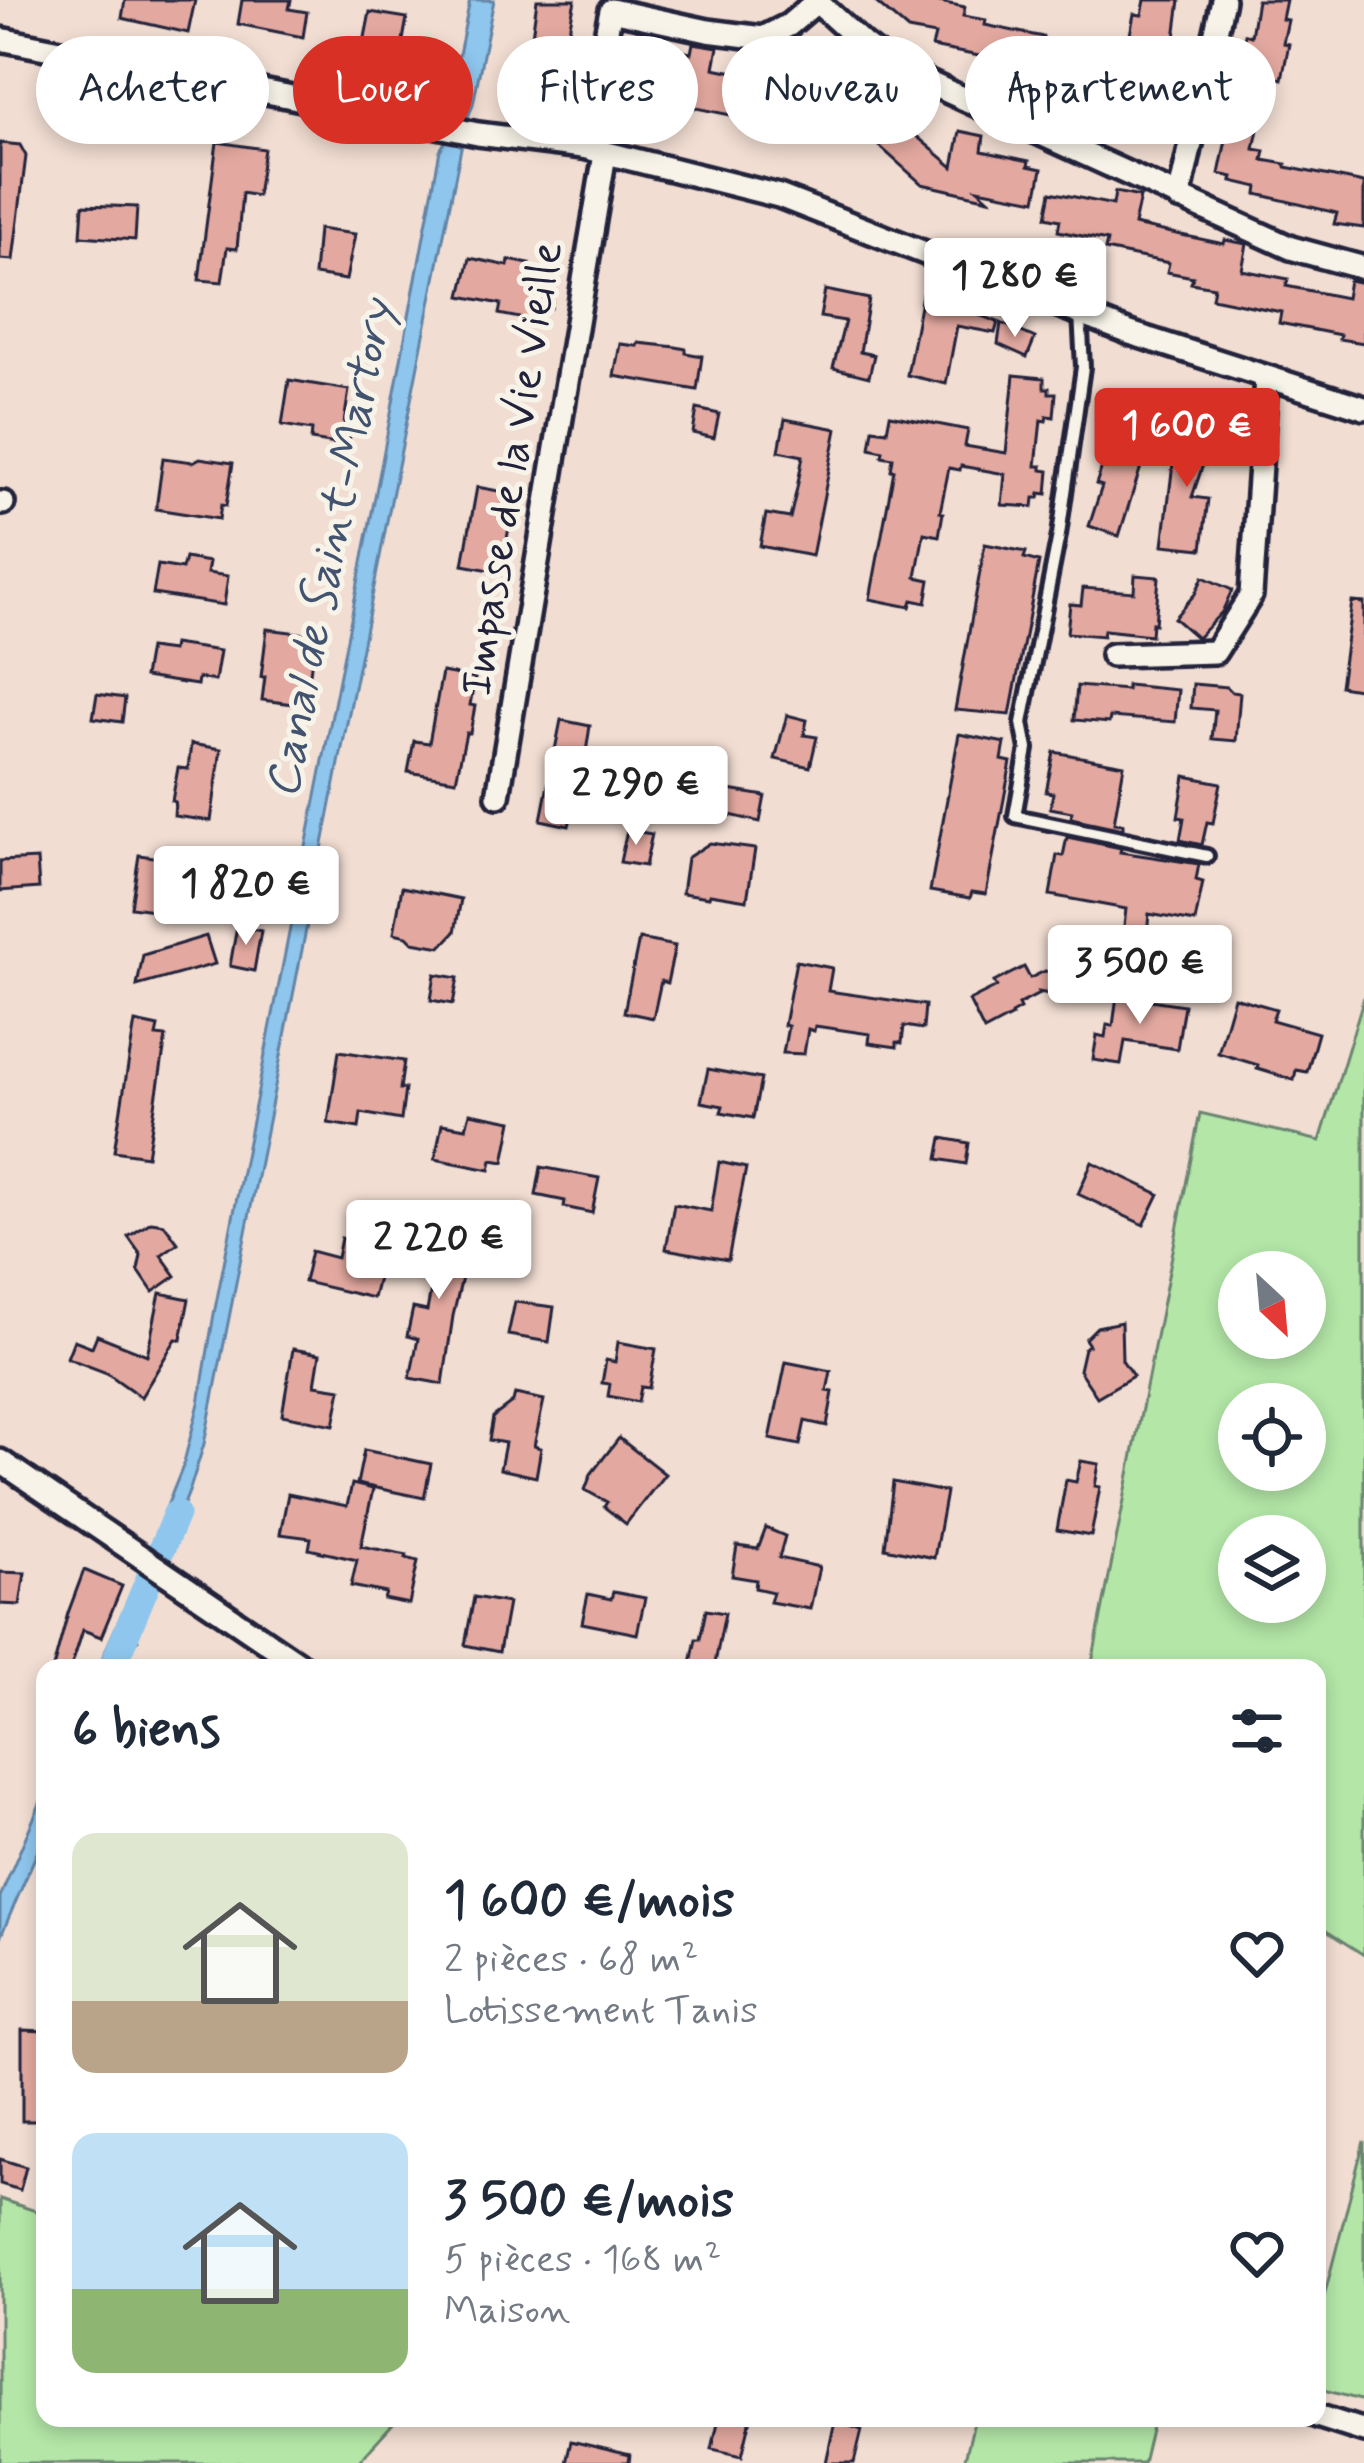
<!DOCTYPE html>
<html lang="fr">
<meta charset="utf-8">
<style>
:root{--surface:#fff;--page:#f6f6f7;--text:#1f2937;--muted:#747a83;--accent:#d93025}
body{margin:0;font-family:Mynerve,sans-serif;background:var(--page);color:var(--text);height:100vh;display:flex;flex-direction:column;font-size:45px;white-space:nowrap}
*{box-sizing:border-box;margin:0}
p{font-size:39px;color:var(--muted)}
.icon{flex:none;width:66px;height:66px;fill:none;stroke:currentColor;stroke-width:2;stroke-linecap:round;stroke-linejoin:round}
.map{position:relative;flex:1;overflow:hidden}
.side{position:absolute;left:36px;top:1659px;width:1290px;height:768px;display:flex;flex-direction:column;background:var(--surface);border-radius:24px;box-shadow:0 6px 18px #0003}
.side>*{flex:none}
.hud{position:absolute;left:36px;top:36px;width:1293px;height:108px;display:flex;gap:24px}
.needle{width:78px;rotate:154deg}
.buttons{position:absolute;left:1218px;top:1251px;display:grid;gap:24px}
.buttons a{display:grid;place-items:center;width:108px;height:108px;border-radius:50%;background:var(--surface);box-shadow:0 6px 18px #0003;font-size:60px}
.price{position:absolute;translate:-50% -102px;padding:0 27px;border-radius:12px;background:#fff;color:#222;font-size:39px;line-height:78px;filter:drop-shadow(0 3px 6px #0008)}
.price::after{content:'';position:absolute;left:50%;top:72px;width:36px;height:27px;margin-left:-18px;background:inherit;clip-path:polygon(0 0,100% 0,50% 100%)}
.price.on{background:var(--accent);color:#fff}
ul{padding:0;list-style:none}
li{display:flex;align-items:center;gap:36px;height:300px;padding:0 36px}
li span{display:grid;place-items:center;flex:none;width:336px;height:240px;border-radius:24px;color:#555}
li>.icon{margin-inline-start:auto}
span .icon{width:144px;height:144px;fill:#fffc;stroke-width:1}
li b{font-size:51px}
h2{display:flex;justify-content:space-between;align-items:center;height:144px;padding:0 36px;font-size:51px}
.tag{padding:0 42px;border-radius:54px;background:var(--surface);box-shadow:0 6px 18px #0003;font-size:42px;line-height:108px}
.tag.on{background:var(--accent);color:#fff}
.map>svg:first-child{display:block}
.green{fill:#b3e6a7;stroke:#6a8471;stroke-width:3;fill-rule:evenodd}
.water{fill:#8ec6ed;stroke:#6384a6;stroke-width:3}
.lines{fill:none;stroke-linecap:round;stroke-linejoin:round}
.canal{stroke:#8ec6ed;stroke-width:27}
.building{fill:#e3a9a0;stroke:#22223b;stroke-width:3}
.service-casing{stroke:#22223b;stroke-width:20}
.minor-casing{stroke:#22223b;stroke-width:30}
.service{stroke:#f7f3e8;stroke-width:10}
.minor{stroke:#f7f3e8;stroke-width:21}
.labels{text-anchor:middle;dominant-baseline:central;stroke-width:10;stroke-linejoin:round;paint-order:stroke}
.street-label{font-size:45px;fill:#22223b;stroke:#f7f3e8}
.water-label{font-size:48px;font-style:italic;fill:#425370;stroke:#f7f3e8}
</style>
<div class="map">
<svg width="1364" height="2463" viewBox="0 0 1364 2463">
<rect width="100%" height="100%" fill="#f1ddd2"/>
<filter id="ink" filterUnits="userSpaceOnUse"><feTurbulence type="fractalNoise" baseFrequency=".00833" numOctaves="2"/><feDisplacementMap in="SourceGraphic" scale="24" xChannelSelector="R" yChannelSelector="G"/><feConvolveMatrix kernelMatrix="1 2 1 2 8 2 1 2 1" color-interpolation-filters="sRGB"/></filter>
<g filter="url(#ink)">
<g class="green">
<path d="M 1364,997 L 1364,1955 L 1317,1925 L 1317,1668 L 1091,1668 L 1200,1113 L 1320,1141 ZM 1239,1272 L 1305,1272 L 1305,1338 L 1239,1338 ZM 1239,1404 L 1305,1404 L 1305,1470 L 1239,1470 ZM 1305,1536 L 1305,1602 L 1239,1602 L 1239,1536 Z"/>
<path d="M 1364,2141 L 1364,2401 L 1317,2388 L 1317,2324 Z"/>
<path d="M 0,2199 L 45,2214 L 45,2418 L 398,2418 L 357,2463 L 0,2463 Z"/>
<path d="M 975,2418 L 1154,2418 L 1143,2463 L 964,2463 Z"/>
</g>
<g class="water">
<path d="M 470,0 L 494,0 L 473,104 L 468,117 L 452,118 L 450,99 Z"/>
<path d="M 449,136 L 460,138 L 462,143 L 204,1444 L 190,1489 L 165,1552 L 156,1544 L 155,1536 L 183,1466 L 199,1403 L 214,1314 L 382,461 L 440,150 Z"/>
<path d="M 139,1574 L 155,1585 L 134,1628 L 138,1640 L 126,1648 L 116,1668 L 98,1668 Z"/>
<path d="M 45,1792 L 45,1834 L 0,1938 L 0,1897 Z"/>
</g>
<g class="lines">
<path class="canal" d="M 112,1668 L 176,1514"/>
</g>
<g class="building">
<path d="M 125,0 L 195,0 L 188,33 L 122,18 Z"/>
<path d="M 242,0 L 291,0 L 289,9 L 307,12 L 303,37 L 238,24 Z"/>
<path d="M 537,0 L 575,0 L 562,65 L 573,67 L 568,93 L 559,91 L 557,105 L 529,100 L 537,60 L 529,58 Z"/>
<path d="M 873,0 L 929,0 L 965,7 L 963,16 L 986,20 L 985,25 L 1043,37 L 1042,42 L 1081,50 L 1076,81 L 1062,79 L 1061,84 L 999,74 L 1000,67 L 978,62 L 979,56 L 932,47 L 935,35 L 908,30 Z"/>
<path d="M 1145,0 L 1180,0 L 1174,46 L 1165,44 L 1155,101 L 1160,102 L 1155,128 L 1118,121 L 1128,72 L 1123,71 L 1134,14 L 1142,15 Z"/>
<path d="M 1257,0 L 1286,0 L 1282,19 L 1288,20 L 1283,43 L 1289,44 L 1282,79 L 1269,76 L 1254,149 L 1265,151 L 1263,160 L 1286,164 L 1286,167 L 1364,183 L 1364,228 L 1334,224 L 1337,213 L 1257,194 L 1258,187 L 1232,181 L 1233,177 L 1219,174 L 1232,110 L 1233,96 L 1227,95 L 1233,69 L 1238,70 L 1245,34 L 1251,36 Z"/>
<path d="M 370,12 L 407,18 L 402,46 L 410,47 L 404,77 L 359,68 Z"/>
<path d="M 628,41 L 691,53 L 693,43 L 718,47 L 714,68 L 814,88 L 815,83 L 837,87 L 840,71 L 865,76 L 858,108 L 885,114 L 904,130 L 907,128 L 953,167 L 960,131 L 984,136 L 982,151 L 1029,161 L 1028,166 L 1042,169 L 1036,200 L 978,189 L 989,199 L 922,184 L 868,136 L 746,113 L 745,118 L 682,105 L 683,99 L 635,90 L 640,69 L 623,65 Z"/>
<path d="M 217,142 L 264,149 L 257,196 L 242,193 L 237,249 L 227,248 L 222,282 L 199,280 Z"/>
<path d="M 0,143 L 20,145 L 26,156 L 13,260 L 0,259 Z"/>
<path d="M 1051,192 L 1113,205 L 1115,192 L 1140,197 L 1134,225 L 1224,244 L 1225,240 L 1247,244 L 1242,270 L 1288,279 L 1286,286 L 1346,298 L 1349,280 L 1364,283 L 1364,343 L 1339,339 L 1340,335 L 1279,323 L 1281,312 L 1212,298 L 1214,287 L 1191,283 L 1193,277 L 1167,272 L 1169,263 L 1105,250 L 1107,241 L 1058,231 L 1060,220 L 1046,217 Z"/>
<path d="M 83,205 L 137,207 L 135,240 L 81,236 Z"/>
<path d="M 318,229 L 355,234 L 346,280 L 314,275 Z"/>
<path d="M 470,258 L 508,266 L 509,260 L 529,264 L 527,272 L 557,277 L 551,308 L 537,305 L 535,321 L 499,314 L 501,304 L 461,296 Z"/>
<path d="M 825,290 L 869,299 L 860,352 L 874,355 L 869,377 L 833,368 L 845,321 L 820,317 Z"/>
<path d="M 922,294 L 998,322 L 995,333 L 957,326 L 946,384 L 907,375 Z"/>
<path d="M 1001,323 L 1035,338 L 1027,357 L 998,344 Z"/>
<path d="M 638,343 L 676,347 L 686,349 L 686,353 L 702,356 L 697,390 L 614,376 L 620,344 L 637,346 Z"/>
<path d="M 1014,375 L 1044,378 L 1044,388 L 1049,388 L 1049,393 L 1056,393 L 1054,417 L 1047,416 L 1046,421 L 1041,420 L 1036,466 L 1042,466 L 1042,470 L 1049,471 L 1047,494 L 1040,493 L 1039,498 L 1034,498 L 1033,507 L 1002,505 L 1005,474 L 961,466 L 960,470 L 949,468 L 940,512 L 943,513 L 939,536 L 924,533 L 916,577 L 930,580 L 926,603 L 912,600 L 910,607 L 870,599 L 894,470 L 891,470 L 893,458 L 882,456 L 883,451 L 870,448 L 873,429 L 887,431 L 890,415 L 968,430 L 965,446 L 1006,453 Z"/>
<path d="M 289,380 L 349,390 L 344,423 L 352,424 L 348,446 L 311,440 L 312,430 L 282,425 Z"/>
<path d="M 1120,394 L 1160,407 L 1119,536 L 1089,526 L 1102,486 L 1096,484 L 1115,429 L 1110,428 Z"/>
<path d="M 697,409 L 719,414 L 714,438 L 693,433 Z"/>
<path d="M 785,419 L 837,429 L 812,556 L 760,546 L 766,514 L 790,518 L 797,488 L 803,456 L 779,451 Z"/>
<path d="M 1178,423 L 1213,435 L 1192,497 L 1208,499 L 1202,549 L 1163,545 Z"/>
<path d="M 163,458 L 193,462 L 200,458 L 233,463 L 226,506 L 221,505 L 219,519 L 156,509 Z"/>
<path d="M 477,487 L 515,494 L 501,572 L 463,565 Z"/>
<path d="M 985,544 L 1026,552 L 1024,558 L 1039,562 L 1010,715 L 955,710 Z"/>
<path d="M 185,558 L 209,562 L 207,573 L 228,576 L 224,605 L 153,594 L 158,565 L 182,569 Z"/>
<path d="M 1135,575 L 1159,577 L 1155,624 L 1152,623 L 1151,635 L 1104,630 L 1103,636 L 1067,633 L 1070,604 L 1081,605 L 1083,588 L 1134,592 Z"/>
<path d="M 1203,577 L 1232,590 L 1222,612 L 1197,638 L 1174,618 L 1195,594 Z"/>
<path d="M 1352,602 L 1364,603 L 1364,690 L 1340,686 Z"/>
<path d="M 267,629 L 315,635 L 309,681 L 304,680 L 301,705 L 262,700 L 265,677 L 261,677 Z"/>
<path d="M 173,644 L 220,651 L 215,681 L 198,678 L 197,685 L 144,677 L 149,648 L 172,651 Z"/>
<path d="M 442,672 L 475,678 L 470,705 L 475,706 L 470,733 L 466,733 L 456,780 L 408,772 L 414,741 L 429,743 Z"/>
<path d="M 1193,684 L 1227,687 L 1232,692 L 1240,693 L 1236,741 L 1212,739 L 1215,710 L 1191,708 Z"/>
<path d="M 1127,685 L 1178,690 L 1175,722 L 1110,717 L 1109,723 L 1074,720 L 1077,686 L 1127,690 Z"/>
<path d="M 97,694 L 125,698 L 122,722 L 93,718 Z"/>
<path d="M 787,715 L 807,720 L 804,735 L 817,737 L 810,767 L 775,759 Z"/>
<path d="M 561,720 L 590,726 L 586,752 L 630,762 L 624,792 L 574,781 L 577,791 L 569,826 L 541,820 Z"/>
<path d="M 959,734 L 1005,743 L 1002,760 L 1011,762 L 986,894 L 972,892 L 970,898 L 930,891 Z"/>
<path d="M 191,744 L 221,749 L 211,821 L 174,816 L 175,802 L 172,801 L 178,768 L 188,769 Z"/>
<path d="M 1054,752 L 1124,765 L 1114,823 L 1123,824 L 1123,829 L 1071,818 L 1072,812 L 1050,808 L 1053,793 L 1046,792 Z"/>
<path d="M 1185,776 L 1221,783 L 1213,823 L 1207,822 L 1202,845 L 1180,840 L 1184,818 L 1178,817 Z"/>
<path d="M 717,788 L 765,796 L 760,822 L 713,811 Z"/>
<path d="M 627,830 L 652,834 L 645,866 L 620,862 Z"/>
<path d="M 1067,837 L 1121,848 L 1120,852 L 1199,864 L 1196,880 L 1203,882 L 1195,922 L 1149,914 L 1145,954 L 1121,951 L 1126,909 L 1050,895 L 1057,855 L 1063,856 Z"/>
<path d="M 710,843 L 755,849 L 747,900 L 710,894 L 709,897 L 682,893 L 687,858 Z"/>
<path d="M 139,855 L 168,859 L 162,897 L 157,896 L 154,910 L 131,907 Z"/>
<path d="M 37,859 L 39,888 L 0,891 L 0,861 Z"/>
<path d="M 402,887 L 461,899 L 455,932 L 441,947 L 413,942 L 407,936 L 394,933 Z"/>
<path d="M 237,926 L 261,931 L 254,971 L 230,966 Z"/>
<path d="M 206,936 L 215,964 L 137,986 L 143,955 Z"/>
<path d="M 639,939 L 675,946 L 667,983 L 661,981 L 653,1018 L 624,1012 Z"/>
<path d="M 1082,951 L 1111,956 L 1108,982 L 1078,977 Z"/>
<path d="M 796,961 L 832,968 L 828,991 L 925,1005 L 923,1029 L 904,1026 L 902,1043 L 897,1042 L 897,1047 L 869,1043 L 870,1034 L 815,1026 L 814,1031 L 808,1029 L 804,1054 L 783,1053 L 788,1026 L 784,1025 Z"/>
<path d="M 1024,967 L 1030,978 L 1045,971 L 1060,973 L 1056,995 L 1038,992 L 1039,994 L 1018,1005 L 1020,1009 L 1011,1014 L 1012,1016 L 984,1031 L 969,1001 L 997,987 L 994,982 Z"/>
<path d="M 435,974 L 458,978 L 453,1004 L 431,1000 Z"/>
<path d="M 1117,995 L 1184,1005 L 1177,1049 L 1125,1041 L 1121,1064 L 1093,1060 L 1097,1035 L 1105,1037 L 1107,1025 L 1113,1026 Z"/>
<path d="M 1234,997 L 1276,1009 L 1272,1020 L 1318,1033 L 1307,1072 L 1296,1070 L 1294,1080 L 1257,1069 L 1258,1065 L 1218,1053 Z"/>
<path d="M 135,1022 L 158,1027 L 156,1036 L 166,1037 L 147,1156 L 114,1151 Z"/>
<path d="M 339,1051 L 404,1061 L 400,1089 L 405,1089 L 401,1120 L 361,1113 L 359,1128 L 328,1123 Z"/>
<path d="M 708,1069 L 761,1079 L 753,1118 L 721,1112 L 723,1106 L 701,1102 Z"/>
<path d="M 470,1113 L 512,1121 L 504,1162 L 492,1160 L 490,1170 L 435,1159 L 442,1124 L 466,1128 Z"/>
<path d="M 942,1138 L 969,1143 L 966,1164 L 938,1159 Z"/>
<path d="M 719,1162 L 746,1168 L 728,1260 L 666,1249 L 674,1204 L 711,1211 Z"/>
<path d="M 1092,1162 L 1159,1194 L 1144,1225 L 1078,1194 Z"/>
<path d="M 541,1167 L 599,1178 L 592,1213 L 564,1207 L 565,1201 L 536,1195 Z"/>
<path d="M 437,1218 L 469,1225 L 465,1247 L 469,1248 L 453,1316 L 443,1384 L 410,1378 L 418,1339 L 407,1336 L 413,1308 L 427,1311 L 436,1263 L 428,1261 Z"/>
<path d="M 151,1222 L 164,1224 L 178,1243 L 161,1255 L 176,1276 L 153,1292 L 138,1270 L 141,1255 L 128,1237 Z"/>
<path d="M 341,1238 L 371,1246 L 369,1258 L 382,1262 L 373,1298 L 304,1282 L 311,1251 L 337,1258 Z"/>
<path d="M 160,1293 L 189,1299 L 181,1340 L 176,1339 L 141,1397 L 107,1373 L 67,1358 L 74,1340 L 92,1347 L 97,1335 L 147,1355 Z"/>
<path d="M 515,1302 L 554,1307 L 549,1342 L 508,1335 Z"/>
<path d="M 1121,1322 L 1122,1360 L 1133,1376 L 1097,1397 L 1079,1370 L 1084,1348 L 1089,1345 L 1085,1339 L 1097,1327 Z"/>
<path d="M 618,1342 L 656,1349 L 649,1388 L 641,1387 L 638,1402 L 608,1396 L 610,1384 L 602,1383 L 606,1360 L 615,1362 Z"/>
<path d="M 293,1349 L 320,1354 L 315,1385 L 341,1389 L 334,1425 L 282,1415 Z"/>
<path d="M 786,1362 L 831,1371 L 827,1391 L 833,1392 L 827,1426 L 805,1421 L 800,1445 L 770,1439 Z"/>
<path d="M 515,1394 L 544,1400 L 534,1446 L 541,1448 L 536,1477 L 500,1469 L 505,1443 L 489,1440 L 493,1417 L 513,1402 Z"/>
<path d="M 619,1438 L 665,1474 L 626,1524 L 604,1507 L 607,1502 L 585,1490 L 591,1474 Z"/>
<path d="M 364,1450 L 431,1464 L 424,1498 L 357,1484 Z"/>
<path d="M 1081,1461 L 1099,1464 L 1095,1486 L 1100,1487 L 1091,1536 L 1057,1530 L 1066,1480 L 1076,1482 Z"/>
<path d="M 893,1482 L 946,1492 L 934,1558 L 885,1548 Z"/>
<path d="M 352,1484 L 373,1489 L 361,1546 L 407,1555 L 406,1558 L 418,1561 L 409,1604 L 384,1599 L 386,1593 L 351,1586 L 357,1560 L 309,1549 L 311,1538 L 280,1534 L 288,1494 L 347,1506 Z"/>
<path d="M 766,1528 L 785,1536 L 779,1558 L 819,1567 L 810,1609 L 770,1602 L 773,1592 L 755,1588 L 756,1580 L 732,1576 L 737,1546 L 758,1549 Z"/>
<path d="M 84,1570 L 122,1586 L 101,1637 L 83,1630 L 71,1668 L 53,1668 L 68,1613 Z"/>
<path d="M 0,1572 L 25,1573 L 20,1605 L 0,1604 Z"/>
<path d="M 613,1592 L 645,1598 L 637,1634 L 582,1623 L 588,1594 L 611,1599 Z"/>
<path d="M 474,1597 L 508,1603 L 499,1652 L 465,1645 Z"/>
<path d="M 706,1610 L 725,1613 L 714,1668 L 690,1668 L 696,1639 L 700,1639 Z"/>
<path d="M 22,2030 L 45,2031 L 45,2121 L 22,2121 Z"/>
<path d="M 0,2159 L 26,2167 L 20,2190 L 0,2184 Z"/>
<path d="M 719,2418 L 751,2418 L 742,2456 L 712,2449 Z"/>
<path d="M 835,2421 L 862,2430 L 854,2463 L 826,2463 Z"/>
<path d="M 571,2441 L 630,2455 L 629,2463 L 566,2463 Z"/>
</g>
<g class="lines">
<defs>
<path id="service" d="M 1080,314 L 1083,367 L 1059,535 L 1022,723 L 1027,749 L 1015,816 L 1207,856"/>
<g id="minor">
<path d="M 815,0 L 864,45 L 892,66 L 1291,248 L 1364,268"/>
<path d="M 0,39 L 478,134 L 583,147 L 779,196 L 1130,333 L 1364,408"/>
<path d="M 583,147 L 611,10 L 708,31 L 763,38 L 789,25 L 816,2"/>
<path d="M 1179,198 L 1223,0"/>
<path d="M 0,503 L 3,503"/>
<path d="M 1112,655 L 1215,652 L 1251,595 L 1266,378"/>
<path d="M 498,796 L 605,154"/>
<path d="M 0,1461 L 305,1668"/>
<path d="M 1317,2416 L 1364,2431"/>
</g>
</defs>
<use href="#service" class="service-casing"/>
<use href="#minor" class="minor-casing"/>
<use href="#service" class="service"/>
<use href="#minor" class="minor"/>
</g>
</g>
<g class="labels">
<g class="street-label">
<text transform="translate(513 469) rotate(-81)">Impasse de la Vie Vieille</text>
</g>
<g class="water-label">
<text transform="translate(331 549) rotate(-79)">Canal de Saint-Martory</text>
</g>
</g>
</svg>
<div class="buttons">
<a><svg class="needle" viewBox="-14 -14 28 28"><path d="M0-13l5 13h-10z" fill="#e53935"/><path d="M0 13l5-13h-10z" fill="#747a83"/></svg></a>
<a><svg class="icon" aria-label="locate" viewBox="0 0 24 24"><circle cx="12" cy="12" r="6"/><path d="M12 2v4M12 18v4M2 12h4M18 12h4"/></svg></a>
<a><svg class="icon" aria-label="layers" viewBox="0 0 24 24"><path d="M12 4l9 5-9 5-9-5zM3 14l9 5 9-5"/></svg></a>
</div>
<b class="price" style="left:1015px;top:340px">1 280 €</b>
<b class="price on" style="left:1187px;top:490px">1 600 €</b>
<b class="price" style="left:636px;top:848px">2 290 €</b>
<b class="price" style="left:246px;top:948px">1 820 €</b>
<b class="price" style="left:1140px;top:1027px">3 500 €</b>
<b class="price" style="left:439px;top:1302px">2 220 €</b>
<div class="hud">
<a class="tag">Acheter</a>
<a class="tag on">Louer</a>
<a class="tag">Filtres</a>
<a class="tag">Nouveau</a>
<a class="tag">Appartement</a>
</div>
<section class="side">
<h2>6 biens<svg class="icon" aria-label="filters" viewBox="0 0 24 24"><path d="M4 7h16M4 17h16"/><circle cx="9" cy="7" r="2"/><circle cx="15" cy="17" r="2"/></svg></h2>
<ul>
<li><span style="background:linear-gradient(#dfe7d0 70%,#b9a48a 0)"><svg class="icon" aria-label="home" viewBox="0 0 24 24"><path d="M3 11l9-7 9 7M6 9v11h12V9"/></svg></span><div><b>1 600 €/mois</b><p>2 pièces · 68 m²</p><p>Lotissement Tanis</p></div><svg class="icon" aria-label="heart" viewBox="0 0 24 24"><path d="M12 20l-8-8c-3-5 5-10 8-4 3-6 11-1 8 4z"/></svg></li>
<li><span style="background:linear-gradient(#bfe0f5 65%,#8fb573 0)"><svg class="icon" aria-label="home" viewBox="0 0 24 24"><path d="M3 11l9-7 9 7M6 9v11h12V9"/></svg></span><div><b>3 500 €/mois</b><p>5 pièces · 168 m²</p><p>Maison</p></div><svg class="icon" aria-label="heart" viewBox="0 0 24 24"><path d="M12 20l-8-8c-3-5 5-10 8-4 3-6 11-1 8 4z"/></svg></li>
</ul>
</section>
</div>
